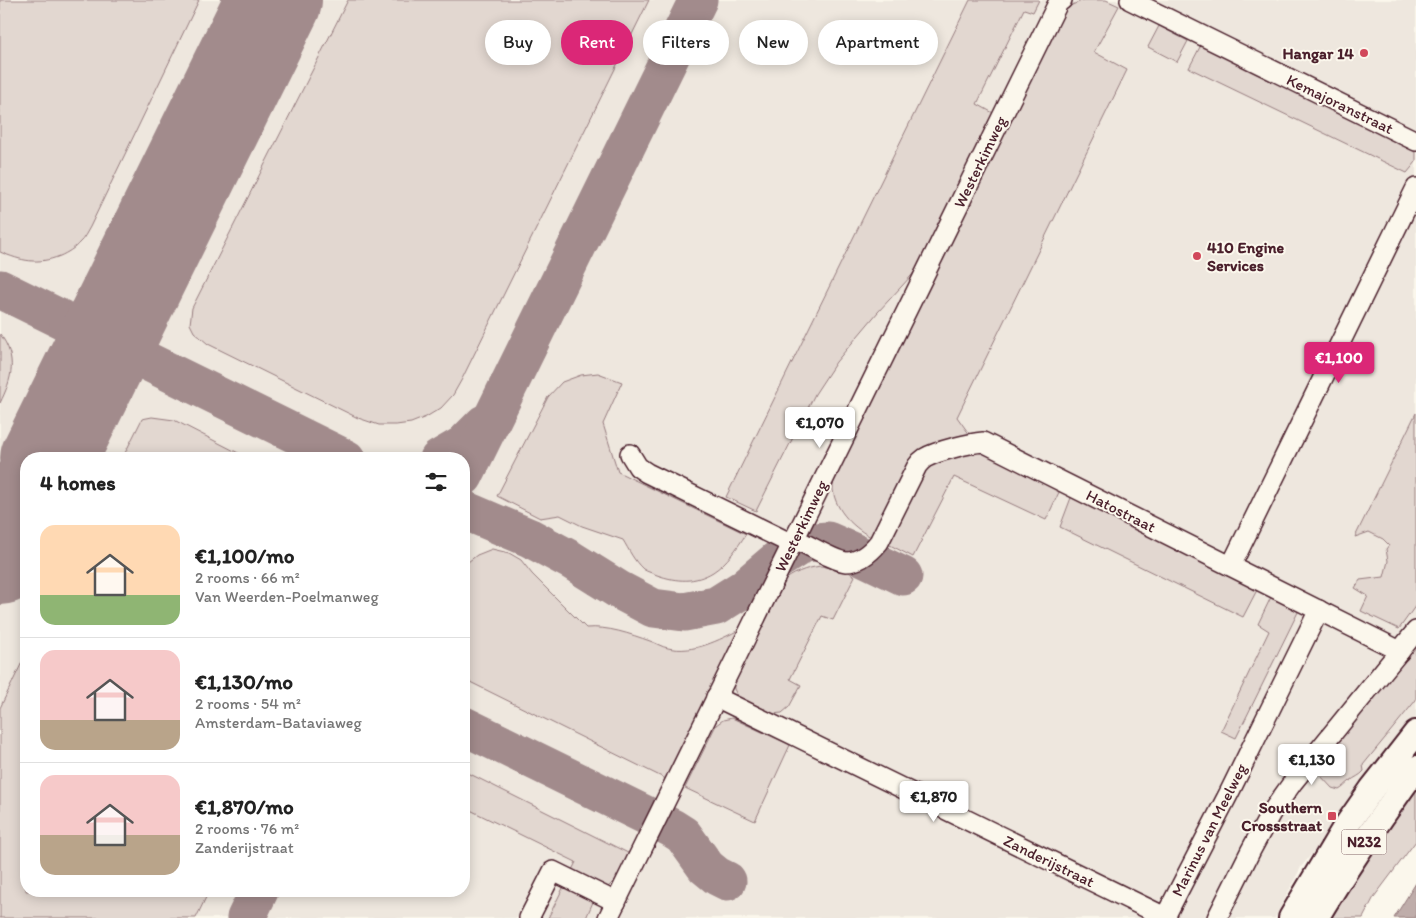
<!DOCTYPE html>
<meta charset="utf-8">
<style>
:root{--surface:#fff;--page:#f6f6f6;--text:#222;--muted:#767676;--line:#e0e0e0;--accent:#db2777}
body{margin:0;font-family:Itim,sans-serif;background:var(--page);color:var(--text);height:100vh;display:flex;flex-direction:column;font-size:19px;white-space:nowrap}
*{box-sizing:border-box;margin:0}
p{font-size:16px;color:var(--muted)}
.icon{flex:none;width:28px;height:28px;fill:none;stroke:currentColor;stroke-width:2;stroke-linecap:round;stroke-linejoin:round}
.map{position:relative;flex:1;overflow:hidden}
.side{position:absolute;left:20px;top:452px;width:450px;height:445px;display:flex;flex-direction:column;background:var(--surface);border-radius:20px;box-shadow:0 2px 12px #0003}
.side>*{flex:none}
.top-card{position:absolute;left:485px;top:20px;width:475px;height:45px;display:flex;gap:10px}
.price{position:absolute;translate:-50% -42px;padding:0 11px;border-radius:5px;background:#fff;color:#222;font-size:16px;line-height:32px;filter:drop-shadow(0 1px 2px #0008)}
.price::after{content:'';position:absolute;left:50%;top:30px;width:15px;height:11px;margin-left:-8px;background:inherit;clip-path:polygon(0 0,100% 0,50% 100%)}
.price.active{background:var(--accent);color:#fff}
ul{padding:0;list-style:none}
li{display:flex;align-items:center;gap:15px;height:125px;padding:0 20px}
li+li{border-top:1px solid var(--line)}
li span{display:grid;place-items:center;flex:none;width:140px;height:100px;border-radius:15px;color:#555}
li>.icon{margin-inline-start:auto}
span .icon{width:60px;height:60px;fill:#fffc;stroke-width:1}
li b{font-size:21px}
h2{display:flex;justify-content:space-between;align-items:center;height:60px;padding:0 20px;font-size:21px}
.chip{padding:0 18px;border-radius:22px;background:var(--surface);box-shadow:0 2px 12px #0003;font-size:18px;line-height:45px}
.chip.active{background:var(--accent);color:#fff}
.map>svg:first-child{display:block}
.built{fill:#eee7de;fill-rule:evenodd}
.green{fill:#e2d7d0;stroke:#967b7e}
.water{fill:#bfadaa;stroke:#907477}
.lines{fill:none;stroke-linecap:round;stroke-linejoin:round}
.taxiway{stroke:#a28b8c;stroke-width:39}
.runway{stroke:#a28b8c;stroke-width:96}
.minor-casing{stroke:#4a1f2b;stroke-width:22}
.major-casing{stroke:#4a1f2b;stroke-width:28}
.minor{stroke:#fbf7ec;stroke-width:19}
.major{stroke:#fbf7ec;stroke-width:24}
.poi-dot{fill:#d1495b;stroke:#fbf7ec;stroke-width:2}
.labels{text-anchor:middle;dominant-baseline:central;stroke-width:4;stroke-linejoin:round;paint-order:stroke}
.shield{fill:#fbf7ec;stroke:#7f6065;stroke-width:1}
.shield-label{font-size:15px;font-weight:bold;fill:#4a1f2b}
.poi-label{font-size:16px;font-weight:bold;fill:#4a1f2b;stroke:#fbf7ec;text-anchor:end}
.street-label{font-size:16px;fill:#4a1f2b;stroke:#fbf7ec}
</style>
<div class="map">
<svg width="1416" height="918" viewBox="0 0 1416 918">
<rect width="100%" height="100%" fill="#fbf7ec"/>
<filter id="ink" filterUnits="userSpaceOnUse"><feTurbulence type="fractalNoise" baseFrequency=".02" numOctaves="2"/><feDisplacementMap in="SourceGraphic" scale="10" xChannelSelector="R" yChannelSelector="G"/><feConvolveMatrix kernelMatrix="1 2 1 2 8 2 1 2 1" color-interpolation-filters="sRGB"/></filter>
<g filter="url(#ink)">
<path class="built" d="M 0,0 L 1416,0 L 1416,728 L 1301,867 L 1275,918 L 0,918 ZM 26,459 L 464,459 L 464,891 L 26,891 Z"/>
<g class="green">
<path d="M 0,0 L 199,0 L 90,227 C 87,232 84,239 79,243 C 75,248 67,253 60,256 C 37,265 22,261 0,252 Z"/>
<path d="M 348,0 L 649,0 L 462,379 L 453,395 L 441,408 L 426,417 L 411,423 L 396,425 L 379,425 L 358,418 L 208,344 L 194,332 L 190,324 L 192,308 Z"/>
<path d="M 970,0 L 1039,0 L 1033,12 L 1024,9 L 977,104 L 995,114 L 927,254 L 912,275 L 878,312 L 836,362 L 815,394 L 756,511 L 726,497 Z"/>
<path d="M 1084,0 L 1106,0 L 1119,6 L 1094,52 L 1127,70 L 957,417 L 970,435 L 924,449 L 873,538 C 855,529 835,511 833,489 C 833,486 834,481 834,477 L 1062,13 L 1072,5 Z"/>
<path d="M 1159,26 L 1188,41 L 1177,62 L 1148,47 Z"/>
<path d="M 1201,45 L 1315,101 L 1416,152 L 1416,162 L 1407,173 L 1189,68 Z"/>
<path d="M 0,334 C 18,358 12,379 0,403 Z"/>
<path d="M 598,373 L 622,382 L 603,424 L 618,472 L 746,534 C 737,548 727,563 713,572 C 695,583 677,582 657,575 C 653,573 647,572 643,569 C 634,561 629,550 623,540 L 582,526 L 560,515 L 540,518 L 497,496 L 548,397 L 562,382 L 581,375 Z"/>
<path d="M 1416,413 L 1416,605 L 1399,629 L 1361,611 L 1368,596 L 1355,588 L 1360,580 L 1384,577 L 1388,561 L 1386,549 L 1389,545 L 1383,539 L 1369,532 L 1355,537 Z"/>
<path d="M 152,417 L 174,420 L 250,459 L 122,459 L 142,419 Z"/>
<path d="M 977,447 L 1060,490 L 1046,520 L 954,477 L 913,557 L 888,544 L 925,469 L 932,464 Z"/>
<path d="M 1072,495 L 1257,590 L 1243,617 L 1060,527 Z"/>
<path d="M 492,549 L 509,553 L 521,560 L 532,574 L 586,628 C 608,626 630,634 650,641 C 656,643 662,647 668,648 C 693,654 719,640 741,629 L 666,779 L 464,679 L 464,565 L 477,555 Z"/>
<path d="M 821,566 L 847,571 L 855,576 L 833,620 L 822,616 L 790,679 L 801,685 L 789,707 L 782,713 L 772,714 L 738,697 L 734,689 L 733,680 L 781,583 C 793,573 805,568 821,566 Z"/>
<path d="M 1271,597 L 1299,610 L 1236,738 L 1221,731 L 1269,631 L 1258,624 Z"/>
<path d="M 1416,646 L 1416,700 L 1363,765 L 1364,771 C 1360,776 1355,777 1350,781 C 1346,784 1343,788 1339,790 L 1332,788 L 1320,775 L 1320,759 Z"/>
<path d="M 26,654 L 26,891 L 209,891 L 196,918 L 0,918 L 0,708 Z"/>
<path d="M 732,718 L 790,745 L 755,821 L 685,788 L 716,725 L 723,720 Z"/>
<path d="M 464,771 L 630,854 L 619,876 L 593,902 L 586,918 L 548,918 L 576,862 L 464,807 Z"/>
<path d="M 1416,789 L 1416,841 L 1374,897 L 1363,918 L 1327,918 L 1360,867 Z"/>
</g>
<path class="water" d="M 1416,883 L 1416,918 L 1394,918 Z"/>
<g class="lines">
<g class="taxiway">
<path d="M 140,273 C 131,293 113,319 126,342 C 130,348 137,354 143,359"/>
<path d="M 0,289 L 346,459"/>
<path d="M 69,323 C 93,343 93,356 85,385"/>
<path d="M 439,459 L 463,445 L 484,424"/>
<path d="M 464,476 L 698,0"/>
<path d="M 464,510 L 530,538 L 571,560 L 619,590 L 653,608 L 684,612 L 716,606 L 743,589 L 776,561 L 804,543 L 828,541 L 853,552 L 903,576"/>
<path d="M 464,726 L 672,828 L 683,835 L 706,867 L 717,876 L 727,881"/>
<path d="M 246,918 L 259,891"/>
</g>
<g class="runway">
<path d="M 48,459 L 274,0"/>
<path d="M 0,557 L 26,503"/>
</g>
<defs>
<g id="minor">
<path d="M 1130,0 L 1416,141"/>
<path d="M 630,454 L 638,467 L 647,473 L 792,544"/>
<path d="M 795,539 C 807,544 834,561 846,562 C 860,562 871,552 879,542 L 917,466 C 919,463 922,460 925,458 C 937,451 970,443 983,442 L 1400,651"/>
<path d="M 1231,566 L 1416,188"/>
<path d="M 716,697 L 1167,918"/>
<path d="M 1165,917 L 1230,791 L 1319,610"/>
<path d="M 529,918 L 553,871 L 616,902"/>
<path d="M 608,918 L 1058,3 L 1062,0"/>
<path d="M 1217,918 L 1251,850 L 1271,813 L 1293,782 L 1416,631"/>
</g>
<g id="major">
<path d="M 1291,918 L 1344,829 L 1372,789 L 1416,733"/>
<path d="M 1316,918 C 1347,866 1381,817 1416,768"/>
</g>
</defs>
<use href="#minor" class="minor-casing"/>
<use href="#major" class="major-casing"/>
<use href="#minor" class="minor"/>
<use href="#major" class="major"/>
</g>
</g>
<g class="poi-dot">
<circle cx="1364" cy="53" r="5"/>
<circle cx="1197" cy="256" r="5"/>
<rect x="1327" y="811" width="10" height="10" rx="2.5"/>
</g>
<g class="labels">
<rect class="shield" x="1341.5" y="829.5" width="45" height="25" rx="4"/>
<g class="shield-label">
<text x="1364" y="842">N232</text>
</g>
<g class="poi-label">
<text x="1354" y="53">Hangar 14</text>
<text x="1207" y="247" text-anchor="start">410 Engine<tspan x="1207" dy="18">Services</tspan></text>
<text x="1322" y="807">Southern<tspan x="1322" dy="18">Crossstraat</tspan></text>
</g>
<g class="street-label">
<text transform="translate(1340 104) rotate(26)">Kemajoranstraat</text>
<text transform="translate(980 162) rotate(-64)">Westerkimweg</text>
<text transform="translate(1121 511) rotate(27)">Hatostraat</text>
<text transform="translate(801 526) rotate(-64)">Westerkimweg</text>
<text transform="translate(1209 830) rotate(-63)">Marinus van Meelweg</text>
<text transform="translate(1049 861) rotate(26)">Zanderijstraat</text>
</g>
</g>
</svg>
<b class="price active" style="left:1339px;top:384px">€1,100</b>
<b class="price" style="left:820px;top:449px">€1,070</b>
<b class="price" style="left:1312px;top:786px">€1,130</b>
<b class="price" style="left:934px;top:823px">€1,870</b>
<div class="top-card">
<a class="chip">Buy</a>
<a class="chip active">Rent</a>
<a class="chip">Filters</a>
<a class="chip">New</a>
<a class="chip">Apartment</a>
</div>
<section class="side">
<h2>4 homes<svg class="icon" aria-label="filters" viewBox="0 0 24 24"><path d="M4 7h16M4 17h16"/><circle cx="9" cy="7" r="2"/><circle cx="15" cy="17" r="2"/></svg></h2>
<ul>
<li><span style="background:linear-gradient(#ffd9b3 70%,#8fb573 0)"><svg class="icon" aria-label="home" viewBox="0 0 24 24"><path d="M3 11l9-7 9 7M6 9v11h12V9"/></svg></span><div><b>€1,100/mo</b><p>2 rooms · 66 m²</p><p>Van Weerden-Poelmanweg</p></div></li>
<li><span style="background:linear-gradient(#f6c9c9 70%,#b9a48a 0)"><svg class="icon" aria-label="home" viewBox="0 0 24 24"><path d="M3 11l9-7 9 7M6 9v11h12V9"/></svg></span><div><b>€1,130/mo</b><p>2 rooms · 54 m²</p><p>Amsterdam-Bataviaweg</p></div></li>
<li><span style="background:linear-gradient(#f6c9c9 60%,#b9a48a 0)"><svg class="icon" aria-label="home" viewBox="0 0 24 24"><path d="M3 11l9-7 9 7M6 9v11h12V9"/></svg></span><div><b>€1,870/mo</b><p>2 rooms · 76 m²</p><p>Zanderijstraat</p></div></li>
</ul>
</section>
</div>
